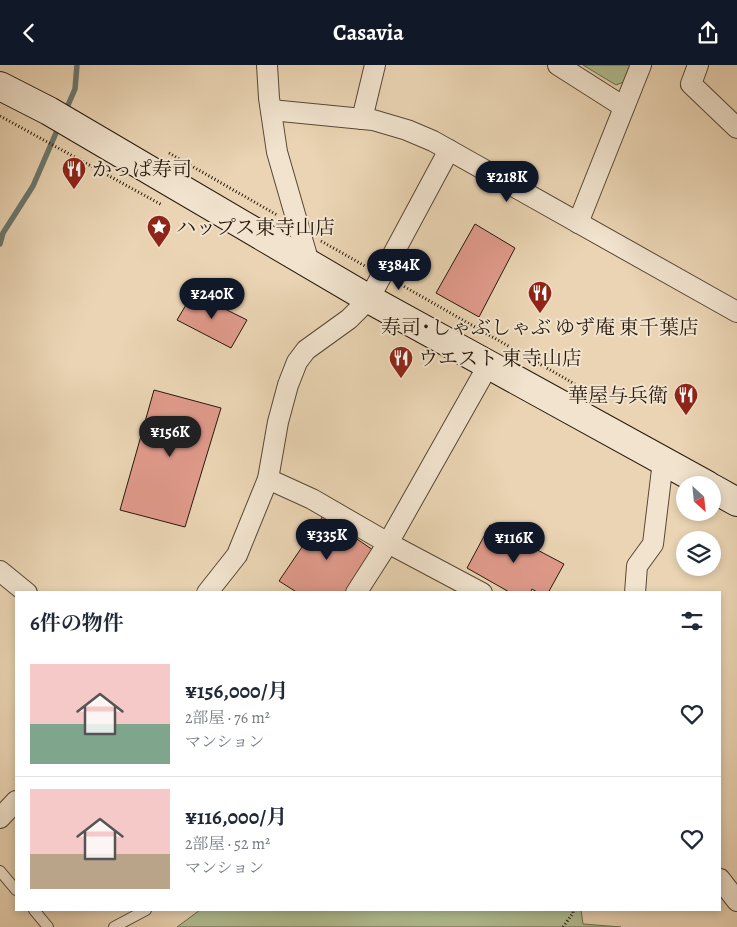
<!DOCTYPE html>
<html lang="ja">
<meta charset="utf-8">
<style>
:root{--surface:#fff;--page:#f2f2f3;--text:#1f2937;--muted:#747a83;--line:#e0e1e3;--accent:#111827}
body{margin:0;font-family:Alegreya,"Noto Serif JP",serif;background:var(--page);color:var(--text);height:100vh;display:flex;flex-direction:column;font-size:19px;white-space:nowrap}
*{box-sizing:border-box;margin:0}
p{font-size:16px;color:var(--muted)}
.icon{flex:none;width:28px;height:28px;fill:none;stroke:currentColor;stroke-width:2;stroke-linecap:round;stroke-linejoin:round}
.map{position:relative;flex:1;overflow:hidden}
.side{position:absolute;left:15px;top:526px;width:706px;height:320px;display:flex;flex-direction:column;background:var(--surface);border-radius:0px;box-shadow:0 2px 8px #0003}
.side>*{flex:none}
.needle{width:32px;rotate:153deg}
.buttons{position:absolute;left:676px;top:411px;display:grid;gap:10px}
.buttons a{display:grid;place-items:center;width:45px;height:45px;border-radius:50%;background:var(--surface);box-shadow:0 2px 8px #0003;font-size:25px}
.price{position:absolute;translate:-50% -42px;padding:0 11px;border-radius:18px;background:var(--accent);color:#fff;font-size:16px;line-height:32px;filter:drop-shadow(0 1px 2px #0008)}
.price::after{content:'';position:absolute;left:50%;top:30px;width:15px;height:11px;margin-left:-8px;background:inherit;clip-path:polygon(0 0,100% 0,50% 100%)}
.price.current{background:#222;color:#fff}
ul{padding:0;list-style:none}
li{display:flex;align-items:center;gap:15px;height:125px;padding:0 15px}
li+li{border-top:1px solid var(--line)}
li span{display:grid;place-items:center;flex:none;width:140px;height:100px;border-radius:0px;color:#555}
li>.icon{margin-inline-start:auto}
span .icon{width:60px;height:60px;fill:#fffc;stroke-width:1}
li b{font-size:21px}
h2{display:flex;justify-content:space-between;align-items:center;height:60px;padding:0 15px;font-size:21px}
header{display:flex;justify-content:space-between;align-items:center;height:65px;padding:0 15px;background:var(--accent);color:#fff;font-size:22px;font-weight:700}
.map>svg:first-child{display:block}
.green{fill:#b0be91;stroke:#6b6c4e}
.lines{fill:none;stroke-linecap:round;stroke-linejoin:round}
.stream{stroke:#6a786d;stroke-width:5.5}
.building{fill:#e09a8b;stroke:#26190c}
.lane-casing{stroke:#574836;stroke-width:12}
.street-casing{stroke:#574836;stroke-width:22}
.secondary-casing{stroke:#26190c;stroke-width:30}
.path{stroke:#26190c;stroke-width:3;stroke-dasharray:1 2.5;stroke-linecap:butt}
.lane{stroke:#f1e3ce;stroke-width:10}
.street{stroke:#f1e3ce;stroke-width:20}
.secondary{stroke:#f1e3ce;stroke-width:28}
.labels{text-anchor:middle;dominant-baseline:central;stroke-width:4;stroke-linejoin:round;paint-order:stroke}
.poi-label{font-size:20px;fill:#26190c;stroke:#f1e3ce;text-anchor:start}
</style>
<header><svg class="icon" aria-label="back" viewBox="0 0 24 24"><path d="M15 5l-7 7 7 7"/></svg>Casavia<svg class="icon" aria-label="share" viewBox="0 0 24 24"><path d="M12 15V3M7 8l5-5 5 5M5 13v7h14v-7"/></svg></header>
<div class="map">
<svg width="737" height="862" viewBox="0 0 737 862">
<rect width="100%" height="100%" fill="#ead4b3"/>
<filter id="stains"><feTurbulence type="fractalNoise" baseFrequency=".004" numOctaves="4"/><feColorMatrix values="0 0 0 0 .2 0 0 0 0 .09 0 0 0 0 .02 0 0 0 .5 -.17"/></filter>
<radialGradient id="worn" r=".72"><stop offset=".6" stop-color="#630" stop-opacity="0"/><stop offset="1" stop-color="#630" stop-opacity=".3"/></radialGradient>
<g class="green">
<path d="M 583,0 L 633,0 L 626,16 L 616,20 Z"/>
<path d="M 200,845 L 581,845 L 583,859 L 621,862 L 177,862 Z"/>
</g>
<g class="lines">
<g class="stream">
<path d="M 65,47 L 75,24 L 77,0"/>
<path d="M 0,179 L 3,168 L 33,121 L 59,61"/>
</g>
</g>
<g class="building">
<path d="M 475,159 L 515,183 L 479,252 L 436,228 Z"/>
<path d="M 193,228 L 247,255 L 231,283 L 177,255 Z"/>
<path d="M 154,325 L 221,343 L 185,462 L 120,445 Z"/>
<path d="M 323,451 L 373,485 L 345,528 L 298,528 L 279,516 Z"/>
<path d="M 490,460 L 564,499 L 548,528 L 539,528 L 532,524 L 530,528 L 511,528 L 467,503 Z"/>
</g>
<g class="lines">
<defs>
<g id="lane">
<path d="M 0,806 L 16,825"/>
<path d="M 34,845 L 48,862"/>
<path d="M 114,862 L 146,845"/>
</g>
<g id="street">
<path d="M 267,0 L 269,33 L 277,87 L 309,198"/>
<path d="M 558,0 L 624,42"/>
<path d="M 698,0 L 691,19 L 737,63"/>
<path d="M 271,45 L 373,55 L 407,65 L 433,76 L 737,247"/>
<path d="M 362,54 L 375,0"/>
<path d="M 578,158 L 641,0"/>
<path d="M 268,414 L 312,434 L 388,478 L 482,528"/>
<path d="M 0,506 L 27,528"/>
<path d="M 207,528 L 237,490 L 268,414 L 278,357 L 288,320 L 297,297 L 306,285 L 349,254 L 369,234 L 449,85"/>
<path d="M 356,528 L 388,478 L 489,299"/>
<path d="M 635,528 L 637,501 L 653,479 L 663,396"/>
<path d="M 0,753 L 16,736"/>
<path d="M 720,814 L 737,836"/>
</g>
<g id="secondary">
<path d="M 0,21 L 49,46 L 369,234 L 707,420"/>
<path d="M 712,423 L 737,437"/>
</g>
</defs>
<use href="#lane" class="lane-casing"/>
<use href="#street" class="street-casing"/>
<use href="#secondary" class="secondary-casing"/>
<g class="path">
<path d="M 0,51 L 162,140"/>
<path d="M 169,88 L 277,150"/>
<path d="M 321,176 L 365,201"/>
<path d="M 398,218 L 601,334"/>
<path d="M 563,862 L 573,848 L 573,845"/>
</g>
<use href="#lane" class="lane"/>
<use href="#street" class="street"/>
<use href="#secondary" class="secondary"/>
</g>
<defs>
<symbol id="restaurant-pin" viewBox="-11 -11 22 30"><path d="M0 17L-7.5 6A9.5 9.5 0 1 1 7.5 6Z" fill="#8f2418" stroke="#f1e3ce"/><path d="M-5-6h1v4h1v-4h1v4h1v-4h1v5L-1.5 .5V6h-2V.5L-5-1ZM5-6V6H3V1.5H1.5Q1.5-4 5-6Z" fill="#fff"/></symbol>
<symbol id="sight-pin" viewBox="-11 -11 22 30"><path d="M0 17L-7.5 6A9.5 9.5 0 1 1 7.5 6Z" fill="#8f2418" stroke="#f1e3ce"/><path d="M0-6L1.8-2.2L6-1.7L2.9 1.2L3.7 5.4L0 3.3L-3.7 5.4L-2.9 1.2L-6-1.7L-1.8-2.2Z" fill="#fff"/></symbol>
</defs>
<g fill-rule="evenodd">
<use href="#restaurant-pin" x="60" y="90" width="28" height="38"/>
<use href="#sight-pin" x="145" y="148" width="28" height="38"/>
<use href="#restaurant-pin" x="526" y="214" width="28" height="38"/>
<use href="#restaurant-pin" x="387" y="279" width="28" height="38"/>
<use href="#restaurant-pin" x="672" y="316" width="28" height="38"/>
</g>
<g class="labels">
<g class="poi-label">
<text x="92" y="104">かっぱ寿司</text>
<text x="176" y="162">ハップス東寺山店</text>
<text x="540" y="262" text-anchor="middle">寿司･しゃぶしゃぶ ゆず庵 東千葉店</text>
<text x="418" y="293">ウエスト 東寺山店</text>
<text x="668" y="330" text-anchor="end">華屋与兵衛</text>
</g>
</g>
<rect width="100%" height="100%" filter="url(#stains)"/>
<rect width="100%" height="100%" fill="url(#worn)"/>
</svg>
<div class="buttons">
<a><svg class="needle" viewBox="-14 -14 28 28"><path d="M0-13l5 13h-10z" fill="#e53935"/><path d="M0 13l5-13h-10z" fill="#747a83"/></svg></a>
<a><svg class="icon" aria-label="layers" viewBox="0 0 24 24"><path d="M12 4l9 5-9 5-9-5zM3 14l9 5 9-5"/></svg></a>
</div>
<b class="price" style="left:507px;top:138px">¥218K</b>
<b class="price" style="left:399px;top:226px">¥384K</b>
<b class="price" style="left:212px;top:255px">¥240K</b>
<b class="price current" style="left:170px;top:393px">¥156K</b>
<b class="price" style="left:327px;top:496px">¥335K</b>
<b class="price" style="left:514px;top:499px">¥116K</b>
<section class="side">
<h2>6件の物件<svg class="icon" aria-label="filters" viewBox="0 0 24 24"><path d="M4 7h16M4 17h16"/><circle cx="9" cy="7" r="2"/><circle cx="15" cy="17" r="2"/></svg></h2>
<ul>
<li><span style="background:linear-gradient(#f6c9c9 60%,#7fa58c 0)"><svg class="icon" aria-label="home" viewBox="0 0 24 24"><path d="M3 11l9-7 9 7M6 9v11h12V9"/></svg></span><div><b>¥156,000/月</b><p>2部屋 · 76 m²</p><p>マンション</p></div><svg class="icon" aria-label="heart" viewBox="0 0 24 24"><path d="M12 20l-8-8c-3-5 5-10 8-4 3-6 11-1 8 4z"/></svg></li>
<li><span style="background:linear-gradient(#f6c9c9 65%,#b9a48a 0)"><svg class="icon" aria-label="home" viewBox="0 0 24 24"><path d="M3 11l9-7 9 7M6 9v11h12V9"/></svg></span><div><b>¥116,000/月</b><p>2部屋 · 52 m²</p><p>マンション</p></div><svg class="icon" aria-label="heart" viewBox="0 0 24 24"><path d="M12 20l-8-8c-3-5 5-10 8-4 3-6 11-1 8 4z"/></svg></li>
</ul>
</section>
</div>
